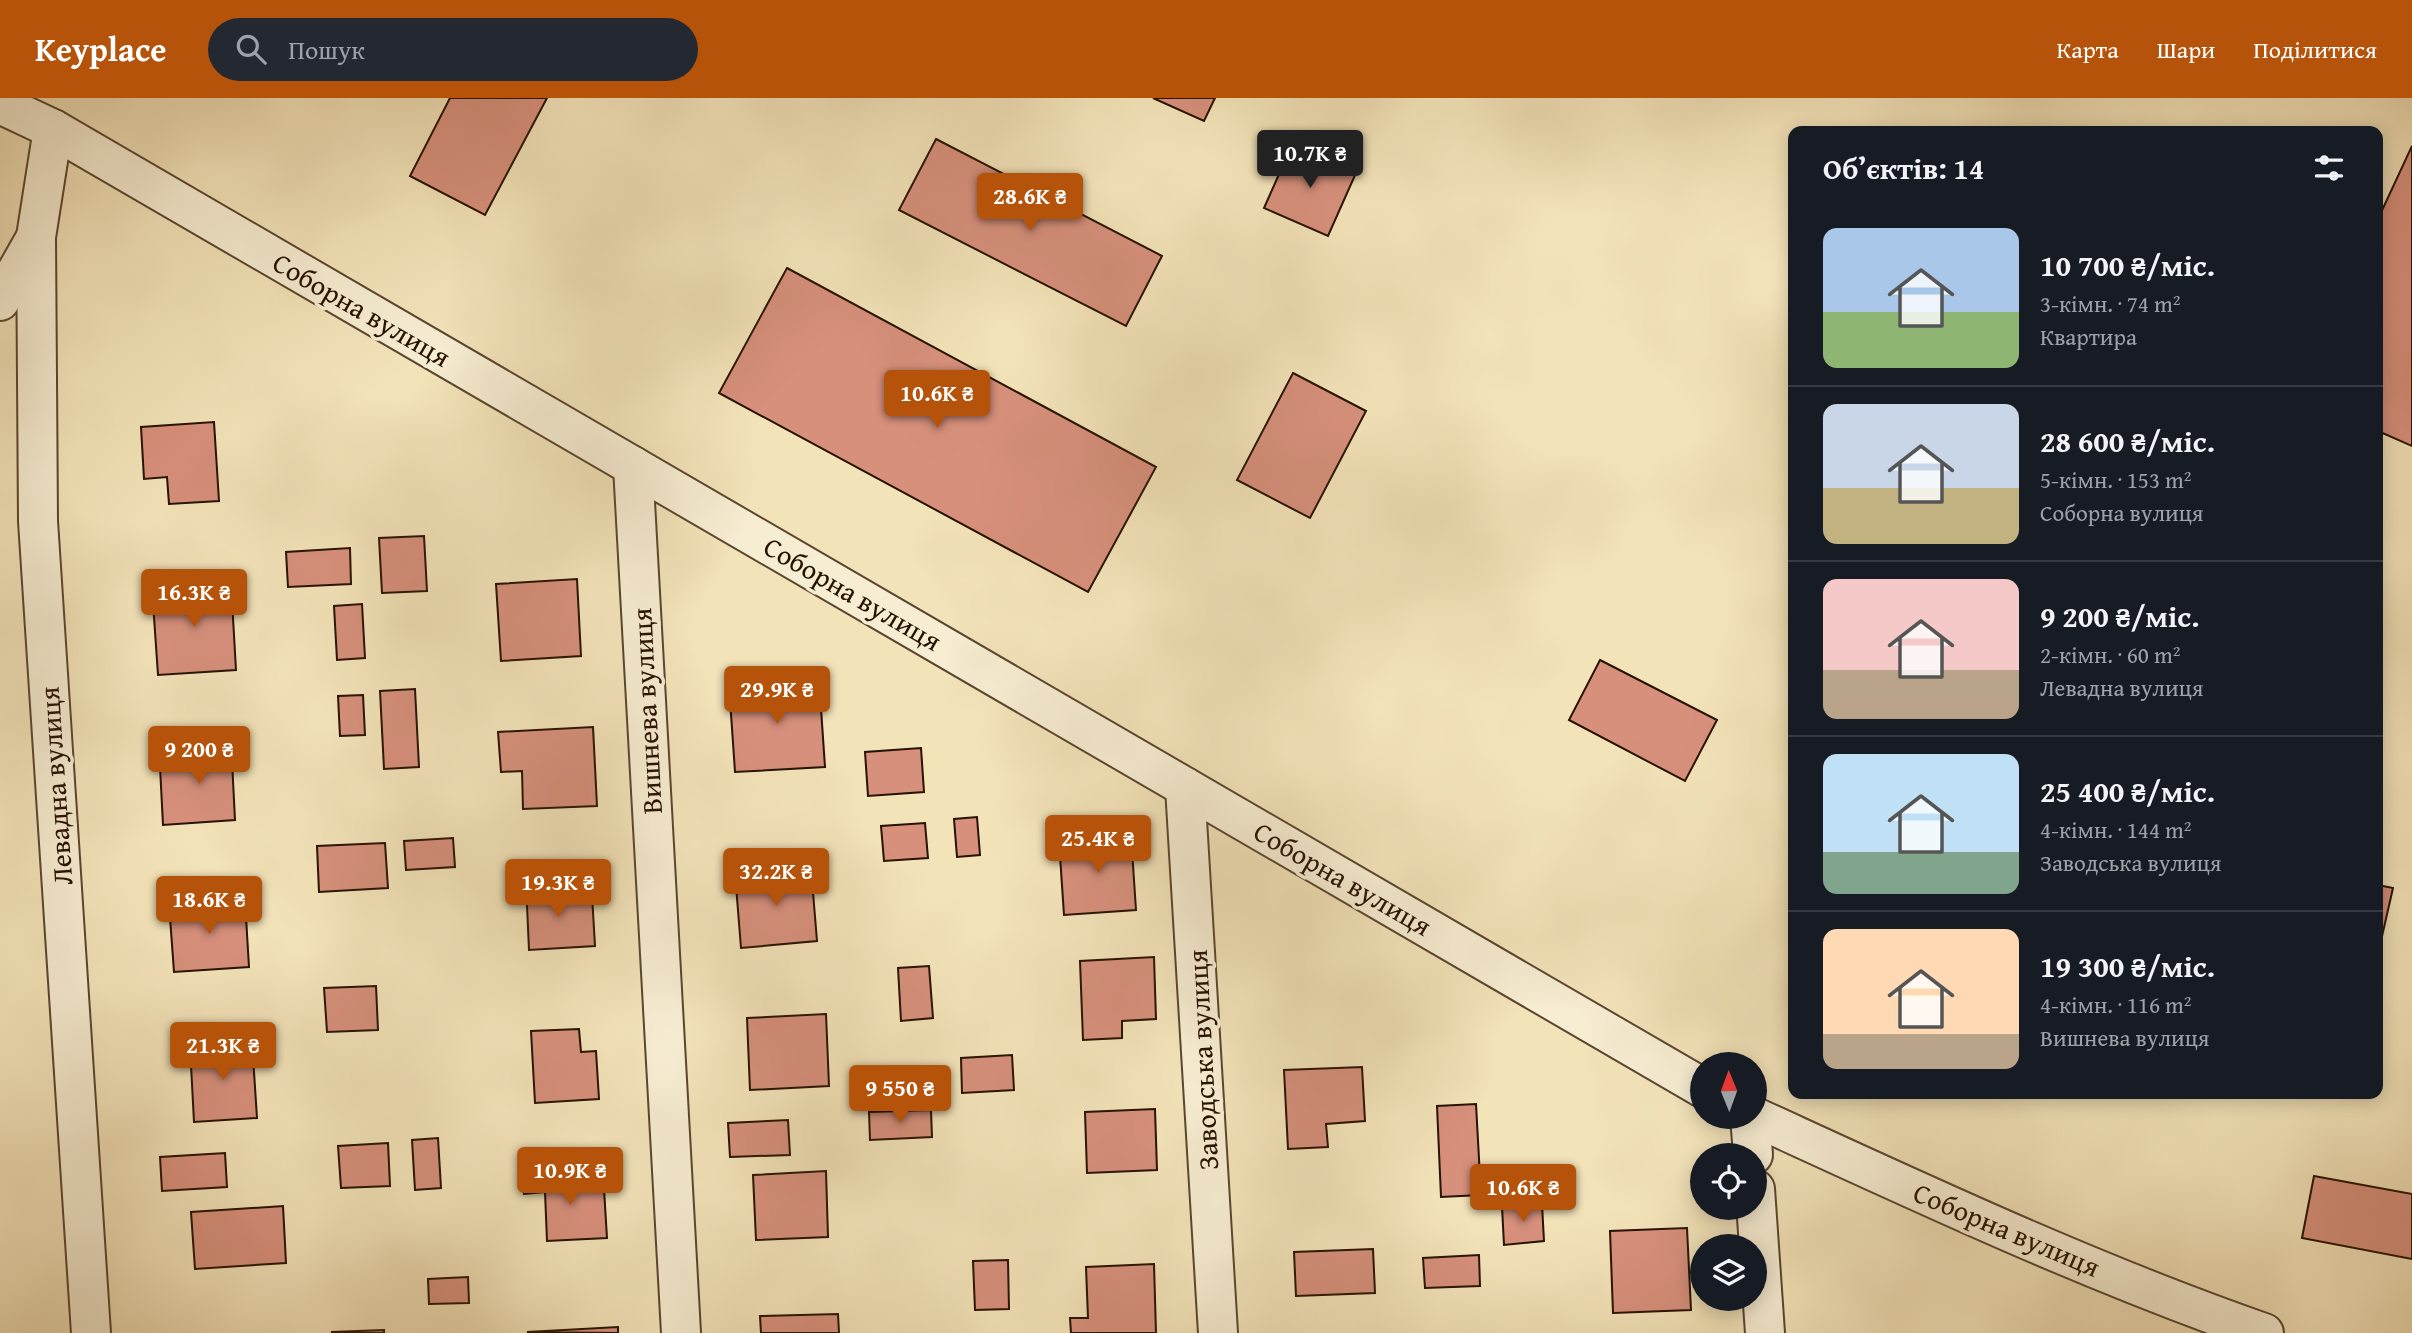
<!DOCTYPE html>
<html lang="uk">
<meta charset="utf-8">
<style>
:root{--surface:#171b24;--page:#242831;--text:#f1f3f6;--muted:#9ea1a6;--line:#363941;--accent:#b45309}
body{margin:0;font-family:"Gentium Book Plus",serif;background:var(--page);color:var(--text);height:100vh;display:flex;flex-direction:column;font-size:26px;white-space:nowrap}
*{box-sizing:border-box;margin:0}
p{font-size:23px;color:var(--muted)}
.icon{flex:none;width:38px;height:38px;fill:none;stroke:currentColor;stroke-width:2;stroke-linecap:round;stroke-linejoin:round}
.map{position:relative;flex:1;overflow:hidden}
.drawer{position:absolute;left:1788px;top:28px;width:595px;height:973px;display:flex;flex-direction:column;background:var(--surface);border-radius:14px;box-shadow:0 4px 18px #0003}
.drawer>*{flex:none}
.needle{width:46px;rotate:359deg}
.buttons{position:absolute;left:1690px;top:954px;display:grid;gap:14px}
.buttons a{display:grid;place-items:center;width:77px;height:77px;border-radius:50%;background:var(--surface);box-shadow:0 4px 18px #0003;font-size:35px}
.price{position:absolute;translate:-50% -60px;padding:0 16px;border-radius:7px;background:var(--accent);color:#fff;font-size:23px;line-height:46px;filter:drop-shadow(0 2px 4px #0008)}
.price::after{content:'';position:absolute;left:50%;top:42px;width:21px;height:16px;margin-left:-10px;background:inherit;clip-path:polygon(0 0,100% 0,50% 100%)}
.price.on{background:#222;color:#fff}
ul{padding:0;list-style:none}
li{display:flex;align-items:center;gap:21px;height:175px;padding:0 35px}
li+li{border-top:2px solid var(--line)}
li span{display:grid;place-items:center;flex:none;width:196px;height:140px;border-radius:14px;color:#555}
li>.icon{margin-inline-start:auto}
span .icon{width:84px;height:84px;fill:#fffc;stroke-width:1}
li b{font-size:30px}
h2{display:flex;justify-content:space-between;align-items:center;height:84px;padding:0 35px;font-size:30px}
header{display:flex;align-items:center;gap:42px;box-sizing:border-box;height:98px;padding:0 35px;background:var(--accent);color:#fff}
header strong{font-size:33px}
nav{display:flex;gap:38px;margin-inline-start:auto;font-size:24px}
.search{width:490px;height:63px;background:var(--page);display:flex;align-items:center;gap:18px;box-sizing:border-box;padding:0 24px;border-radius:38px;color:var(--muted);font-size:26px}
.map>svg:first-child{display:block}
.building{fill:#d7907c;stroke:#271201;stroke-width:2}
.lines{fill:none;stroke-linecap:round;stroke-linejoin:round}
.minor-casing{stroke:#5a462f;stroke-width:42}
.minor{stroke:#f7edd2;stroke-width:38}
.labels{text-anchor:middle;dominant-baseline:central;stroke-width:7;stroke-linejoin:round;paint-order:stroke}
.street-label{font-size:28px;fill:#271201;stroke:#f7edd2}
</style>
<header>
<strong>Keyplace</strong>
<div class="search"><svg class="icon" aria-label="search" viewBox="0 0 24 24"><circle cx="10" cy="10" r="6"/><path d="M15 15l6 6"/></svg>Пошук</div>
<nav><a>Карта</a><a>Шари</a><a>Поділитися</a></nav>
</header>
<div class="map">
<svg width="2412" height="1235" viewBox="0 0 2412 1235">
<rect width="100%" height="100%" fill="#f3e3b9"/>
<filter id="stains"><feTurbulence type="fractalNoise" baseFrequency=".00286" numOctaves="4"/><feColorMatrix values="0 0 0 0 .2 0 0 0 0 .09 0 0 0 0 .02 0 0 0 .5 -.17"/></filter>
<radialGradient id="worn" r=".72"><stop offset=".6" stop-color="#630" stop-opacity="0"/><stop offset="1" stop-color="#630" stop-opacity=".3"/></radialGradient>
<g class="building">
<path d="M 450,0 L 547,0 L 485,117 L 410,78 Z"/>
<path d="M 1153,0 L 1215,0 L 1204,23 Z"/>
<path d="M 936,41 L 1162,158 L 1126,228 L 899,112 Z"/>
<path d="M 1292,47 L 1356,75 L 1328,138 L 1264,110 Z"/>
<path d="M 2412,48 L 2412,348 L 2378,333 L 2378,121 Z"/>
<path d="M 787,170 L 1156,369 L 1088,494 L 719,295 Z"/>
<path d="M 1293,275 L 1366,313 L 1310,420 L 1237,382 Z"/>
<path d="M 214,324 L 219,403 L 169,406 L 167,379 L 144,381 L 141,329 Z"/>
<path d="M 424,438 L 427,493 L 382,495 L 379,440 Z"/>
<path d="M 350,450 L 351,486 L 288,489 L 286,454 Z"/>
<path d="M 577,481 L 581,558 L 501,563 L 496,486 Z"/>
<path d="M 231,485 L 236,572 L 158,577 L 152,490 Z"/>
<path d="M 362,506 L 365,560 L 337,562 L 334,508 Z"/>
<path d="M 1600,562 L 1717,622 L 1685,683 L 1569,622 Z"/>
<path d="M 819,581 L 825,669 L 735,674 L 729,587 Z"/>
<path d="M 415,591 L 419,669 L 384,671 L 380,593 Z"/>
<path d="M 363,597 L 365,637 L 340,638 L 338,598 Z"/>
<path d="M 593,629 L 597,708 L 523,711 L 522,673 L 501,674 L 498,634 Z"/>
<path d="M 231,643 L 235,722 L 163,727 L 160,669 L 185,667 L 183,646 Z"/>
<path d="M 921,650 L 924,694 L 868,698 L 865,654 Z"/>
<path d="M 977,719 L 980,757 L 957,759 L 954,721 Z"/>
<path d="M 925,725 L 928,760 L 884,763 L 881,728 Z"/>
<path d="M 1131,737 L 1136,812 L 1064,817 L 1059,743 Z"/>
<path d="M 453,740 L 455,769 L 406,772 L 404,743 Z"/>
<path d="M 385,745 L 388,790 L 319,794 L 317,748 Z"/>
<path d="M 811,770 L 817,843 L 741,850 L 735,775 Z"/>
<path d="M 551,784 L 552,800 L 592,797 L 595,848 L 529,852 L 526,785 Z"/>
<path d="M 2378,787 L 2393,790 L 2378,856 Z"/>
<path d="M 245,802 L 249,869 L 174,874 L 169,806 Z"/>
<path d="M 1154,859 L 1156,921 L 1122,923 L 1122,940 L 1083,942 L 1080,863 Z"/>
<path d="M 929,868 L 933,920 L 901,923 L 898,870 Z"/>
<path d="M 376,888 L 378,932 L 327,934 L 324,890 Z"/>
<path d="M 826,916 L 829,988 L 750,992 L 747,920 Z"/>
<path d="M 579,931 L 581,954 L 596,953 L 599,1001 L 535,1005 L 531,933 Z"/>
<path d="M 252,943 L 257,1020 L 194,1024 L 190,948 Z"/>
<path d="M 1012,957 L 1014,992 L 962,995 L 961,960 Z"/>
<path d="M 1362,969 L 1365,1023 L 1326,1026 L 1328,1049 L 1288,1051 L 1284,972 Z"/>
<path d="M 1476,1006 L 1481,1097 L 1441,1099 L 1437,1008 Z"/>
<path d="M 1155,1011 L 1157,1072 L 1087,1075 L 1085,1014 Z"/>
<path d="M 931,1012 L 932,1039 L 870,1042 L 869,1014 Z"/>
<path d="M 788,1022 L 790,1057 L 730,1059 L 728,1025 Z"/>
<path d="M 438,1040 L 441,1090 L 415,1092 L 412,1042 Z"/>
<path d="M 388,1045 L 390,1088 L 341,1090 L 338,1048 Z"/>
<path d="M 225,1055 L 227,1089 L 162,1093 L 160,1059 Z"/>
<path d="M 826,1073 L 828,1139 L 756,1142 L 753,1077 Z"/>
<path d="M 584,1076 L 585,1092 L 604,1091 L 607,1140 L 547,1143 L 545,1094 L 524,1096 L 523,1080 Z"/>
<path d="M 2314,1078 L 2412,1096 L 2412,1161 L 2302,1140 Z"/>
<path d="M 1542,1106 L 1544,1143 L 1504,1147 L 1502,1109 Z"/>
<path d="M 283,1108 L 286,1165 L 195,1171 L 191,1114 Z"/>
<path d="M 1687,1130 L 1691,1212 L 1613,1215 L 1610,1133 Z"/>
<path d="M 1373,1151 L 1375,1195 L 1296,1198 L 1294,1154 Z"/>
<path d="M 1479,1157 L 1480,1188 L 1425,1190 L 1423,1160 Z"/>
<path d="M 1008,1162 L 1009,1211 L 975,1212 L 973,1163 Z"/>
<path d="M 1154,1166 L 1156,1235 L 1071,1235 L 1070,1220 L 1088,1220 L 1086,1169 Z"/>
<path d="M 468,1179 L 469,1205 L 429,1206 L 428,1181 Z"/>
<path d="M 838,1216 L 839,1235 L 761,1235 L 760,1218 Z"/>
<path d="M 618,1229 L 618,1235 L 527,1234 Z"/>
<path d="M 384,1232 L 384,1235 L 332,1235 L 332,1234 Z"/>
</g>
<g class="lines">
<defs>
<g id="minor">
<path d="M 0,6 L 53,31 L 1703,990"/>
<path d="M 53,31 L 36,139 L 38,423 L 91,1235"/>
<path d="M 0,203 L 35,141"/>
<path d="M 633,368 L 681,1235"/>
<path d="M 1185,689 L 1218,1235"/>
<path d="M 1750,1018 L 1753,1057"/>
<path d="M 1753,1018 C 1921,1095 2089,1174 2264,1235"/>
<path d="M 1755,1091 L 1765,1235"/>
</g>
</defs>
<use href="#minor" class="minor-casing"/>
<use href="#minor" class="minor"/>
</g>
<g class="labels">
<g class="street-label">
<text transform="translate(362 211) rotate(30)">Соборна вулиця</text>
<text transform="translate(853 495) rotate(30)">Соборна вулиця</text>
<text transform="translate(646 613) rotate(-93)">Вишнева вулиця</text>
<text transform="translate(55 688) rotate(-94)">Левадна вулиця</text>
<text transform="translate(1343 780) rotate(30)">Соборна вулиця</text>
<text transform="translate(1202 962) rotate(-93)">Заводська вулиця</text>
<text transform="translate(2007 1131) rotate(23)">Соборна вулиця</text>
</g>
</g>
<rect width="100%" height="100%" filter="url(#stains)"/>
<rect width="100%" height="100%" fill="url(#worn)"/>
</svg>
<div class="buttons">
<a><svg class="needle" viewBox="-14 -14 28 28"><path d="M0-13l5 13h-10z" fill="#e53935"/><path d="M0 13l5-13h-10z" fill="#9ea1a6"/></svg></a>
<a><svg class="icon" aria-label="locate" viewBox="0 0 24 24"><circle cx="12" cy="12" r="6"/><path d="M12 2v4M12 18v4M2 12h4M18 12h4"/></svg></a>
<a><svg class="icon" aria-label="layers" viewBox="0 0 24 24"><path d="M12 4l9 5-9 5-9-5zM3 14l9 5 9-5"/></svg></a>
</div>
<b class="price on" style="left:1310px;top:92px">10.7K ₴</b>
<b class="price" style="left:1030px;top:135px">28.6K ₴</b>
<b class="price" style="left:937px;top:332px">10.6K ₴</b>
<b class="price" style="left:194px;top:531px">16.3K ₴</b>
<b class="price" style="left:777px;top:628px">29.9K ₴</b>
<b class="price" style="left:199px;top:688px">9 200 ₴</b>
<b class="price" style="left:1098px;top:777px">25.4K ₴</b>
<b class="price" style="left:776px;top:810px">32.2K ₴</b>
<b class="price" style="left:558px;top:821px">19.3K ₴</b>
<b class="price" style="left:209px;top:838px">18.6K ₴</b>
<b class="price" style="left:223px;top:984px">21.3K ₴</b>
<b class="price" style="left:900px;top:1027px">9 550 ₴</b>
<b class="price" style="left:570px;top:1109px">10.9K ₴</b>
<b class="price" style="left:1523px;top:1126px">10.6K ₴</b>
<section class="drawer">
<h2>Об’єктів: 14<svg class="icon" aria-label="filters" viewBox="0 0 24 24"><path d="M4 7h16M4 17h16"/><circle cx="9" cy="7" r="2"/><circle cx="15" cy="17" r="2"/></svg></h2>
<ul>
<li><span style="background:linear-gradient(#a9c7e8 60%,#8fb573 0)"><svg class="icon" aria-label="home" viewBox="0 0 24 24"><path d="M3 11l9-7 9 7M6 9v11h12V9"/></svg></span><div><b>10 700 ₴/міс.</b><p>3-кімн. · 74 m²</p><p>Квартира</p></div></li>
<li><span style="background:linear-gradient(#c9d6e8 60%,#c2b280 0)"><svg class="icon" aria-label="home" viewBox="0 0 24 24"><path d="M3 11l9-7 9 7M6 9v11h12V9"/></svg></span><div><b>28 600 ₴/міс.</b><p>5-кімн. · 153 m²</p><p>Соборна вулиця</p></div></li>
<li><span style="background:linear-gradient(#f6c9c9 65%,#b9a48a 0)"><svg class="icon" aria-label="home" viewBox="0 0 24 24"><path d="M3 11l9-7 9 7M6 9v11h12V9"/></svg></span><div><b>9 200 ₴/міс.</b><p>2-кімн. · 60 m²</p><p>Левадна вулиця</p></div></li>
<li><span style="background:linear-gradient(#bfe0f5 70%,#7fa58c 0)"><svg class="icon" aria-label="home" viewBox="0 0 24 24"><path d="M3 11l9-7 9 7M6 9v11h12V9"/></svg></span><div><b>25 400 ₴/міс.</b><p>4-кімн. · 144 m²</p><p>Заводська вулиця</p></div></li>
<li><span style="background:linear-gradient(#ffd9b3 75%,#b9a48a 0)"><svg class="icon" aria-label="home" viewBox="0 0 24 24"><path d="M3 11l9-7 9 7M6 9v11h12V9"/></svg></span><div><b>19 300 ₴/міс.</b><p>4-кімн. · 116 m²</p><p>Вишнева вулиця</p></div></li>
</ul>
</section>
</div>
